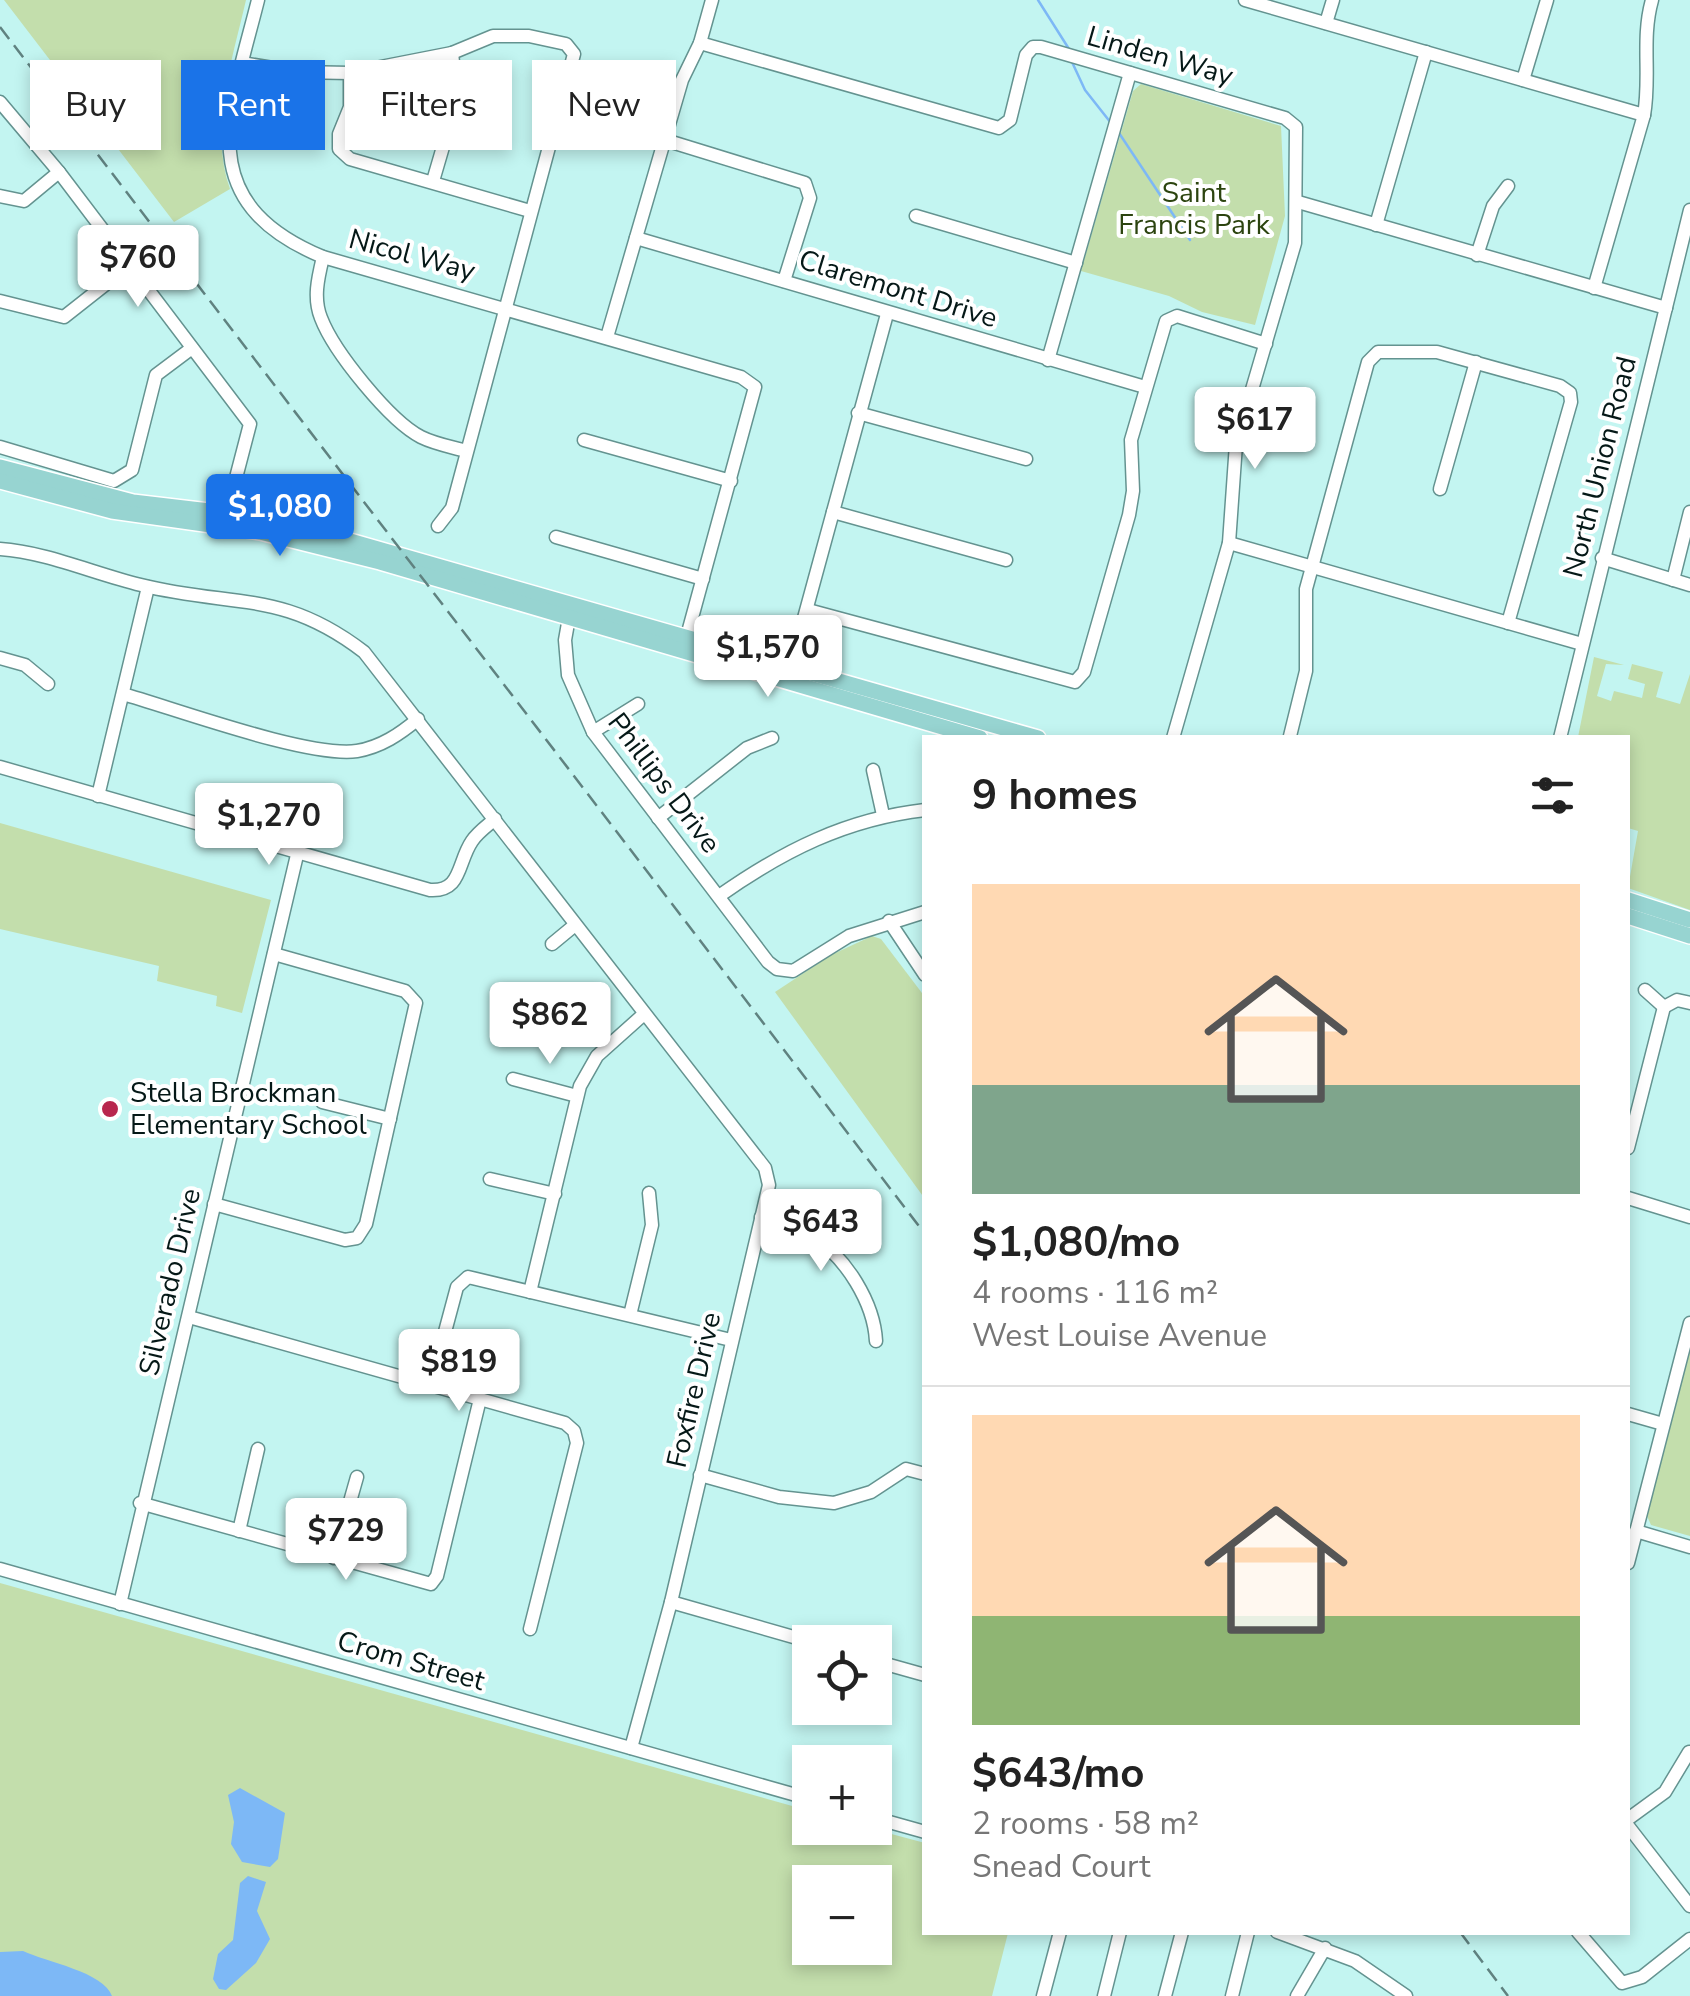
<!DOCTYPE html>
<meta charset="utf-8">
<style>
:root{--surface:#fff;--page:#f2f2f2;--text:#222;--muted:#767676;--line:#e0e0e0;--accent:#1a73e8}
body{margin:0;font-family:"Nunito Sans",sans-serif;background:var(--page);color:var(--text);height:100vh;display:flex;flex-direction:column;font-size:38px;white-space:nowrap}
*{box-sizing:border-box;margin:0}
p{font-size:32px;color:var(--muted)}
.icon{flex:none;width:55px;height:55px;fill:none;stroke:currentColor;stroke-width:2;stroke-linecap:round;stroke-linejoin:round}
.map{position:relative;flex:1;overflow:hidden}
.side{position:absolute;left:922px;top:735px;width:708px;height:1200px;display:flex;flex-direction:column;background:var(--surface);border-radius:0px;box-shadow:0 5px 15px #0003}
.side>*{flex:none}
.hud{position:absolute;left:30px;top:60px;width:742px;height:90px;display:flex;gap:20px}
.tools{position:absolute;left:792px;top:1625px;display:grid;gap:20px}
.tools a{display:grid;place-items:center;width:100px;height:100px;border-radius:0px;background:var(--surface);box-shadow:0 5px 15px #0003;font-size:50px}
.price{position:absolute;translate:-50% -85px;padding:0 22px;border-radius:10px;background:#fff;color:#222;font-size:32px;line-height:65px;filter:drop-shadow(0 2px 5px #0008)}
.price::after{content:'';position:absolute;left:50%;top:60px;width:30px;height:22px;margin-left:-15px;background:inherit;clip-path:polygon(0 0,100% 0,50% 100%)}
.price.current{background:var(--accent);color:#fff}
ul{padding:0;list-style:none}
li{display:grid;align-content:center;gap:20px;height:530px;padding:0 50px}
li+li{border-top:2px solid var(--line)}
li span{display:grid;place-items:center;height:310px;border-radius:0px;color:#555}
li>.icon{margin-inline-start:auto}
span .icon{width:180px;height:180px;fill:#fffc;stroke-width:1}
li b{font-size:42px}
h2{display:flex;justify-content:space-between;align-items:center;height:120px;padding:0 50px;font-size:42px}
.pill{padding:0 35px;border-radius:0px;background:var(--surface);box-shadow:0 5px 15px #0003;font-size:35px;line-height:90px}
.pill.current{background:var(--accent);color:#fff}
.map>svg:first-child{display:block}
.green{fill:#c3deac;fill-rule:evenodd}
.water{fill:#7db8f6}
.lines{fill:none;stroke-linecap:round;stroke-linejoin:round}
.stream{stroke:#7db8f6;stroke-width:2.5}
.minor-casing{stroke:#649390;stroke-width:15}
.major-casing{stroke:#fff;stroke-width:18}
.minor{stroke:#fff;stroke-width:12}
.major{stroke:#97d4d1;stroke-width:15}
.rail{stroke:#608280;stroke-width:2.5;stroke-dasharray:15 8;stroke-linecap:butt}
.poi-dot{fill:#b8274e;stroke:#fff;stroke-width:4}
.labels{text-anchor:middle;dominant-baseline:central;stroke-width:8;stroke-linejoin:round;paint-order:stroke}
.street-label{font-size:28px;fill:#051817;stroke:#fff}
.park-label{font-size:28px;fill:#2c440f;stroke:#fff}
.poi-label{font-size:28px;fill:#051817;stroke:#fff;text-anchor:start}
</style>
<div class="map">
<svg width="1690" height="1996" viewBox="0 0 1690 1996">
<rect width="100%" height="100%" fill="#c3f5f1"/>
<g class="green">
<path d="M 4,0 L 246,0 C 232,61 209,129 230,189 L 174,222 Z"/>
<path d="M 1141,84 L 1281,126 L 1285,216 L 1255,325 L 1202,312 L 1169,296 L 1081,271 L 1133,91 Z"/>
<path d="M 1594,657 L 1624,665 L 1606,664 L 1597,696 L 1611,701 L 1614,691 L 1642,698 L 1645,684 L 1628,679 L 1632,664 L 1663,672 L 1656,697 L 1680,704 L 1690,674 L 1690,910 L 1628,888 L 1638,831 L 1628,828 L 1628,738 L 1578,737 Z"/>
<path d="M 0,823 L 271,900 L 242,1013 L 216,1006 L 217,996 L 157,981 L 159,966 L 0,929 Z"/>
<path d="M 872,936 L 881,939 L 925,997 L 925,1199 L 775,992 L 831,955 Z"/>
<path d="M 1690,1349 L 1690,1536 L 1651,1525 L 1647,1516 Z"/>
<path d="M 0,1583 L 810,1811 L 810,1828 L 869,1828 L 925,1843 L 925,1932 L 1008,1933 L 992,1996 L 0,1996 ZM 810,1882 L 875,1882 L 875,1948 L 810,1948 Z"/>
</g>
<g class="water">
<path d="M 240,1788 L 285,1813 L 278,1859 L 270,1867 L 242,1862 L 231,1844 L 234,1822 L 228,1795 Z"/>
<path d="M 248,1876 L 266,1882 L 257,1911 L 270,1939 L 256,1963 L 226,1990 L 219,1989 L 213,1979 L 218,1954 L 233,1940 L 240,1883 Z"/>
<path d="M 23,1951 C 46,1962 104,1972 112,1996 L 0,1996 L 0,1952 Z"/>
</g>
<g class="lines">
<g class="stream">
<path d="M 1038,0 L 1069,49"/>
<path d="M 1072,62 L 1085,90 L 1111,123"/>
<path d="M 1119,133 L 1190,240"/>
</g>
<defs>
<g id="minor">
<path d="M 258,0 C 230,112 189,201 323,257 L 741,377 L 755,387 L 684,647"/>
<path d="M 1245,0 L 1644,115"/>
<path d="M 1326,23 L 1333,0"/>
<path d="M 700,43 L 999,128 L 1010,120 L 1026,55 L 1033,47 L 1041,47 L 1285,118 L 1296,127 L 1295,243 L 1236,444 L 1229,543 L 1173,738"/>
<path d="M 242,63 L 297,72 L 350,73 L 452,53 L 493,36 L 529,36 L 566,44 L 574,54 L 452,508 L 438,526"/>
<path d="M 350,73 L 350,107 L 339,134 L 339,149 L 350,159 L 530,211"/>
<path d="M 1523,80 L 1547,0"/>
<path d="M 0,102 L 59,172 L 250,424 L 225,520"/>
<path d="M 665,140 L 805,183 L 810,198 L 784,281"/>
<path d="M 433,181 L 457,99 L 452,53"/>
<path d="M 0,196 L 24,201 L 59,172"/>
<path d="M 1298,202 L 1666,308"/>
<path d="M 916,216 L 1076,263"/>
<path d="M 1376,225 L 1426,52"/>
<path d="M 636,238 L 1145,387"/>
<path d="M 1477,255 L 1493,206 L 1508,186"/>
<path d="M 323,257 C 318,278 313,298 321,318 C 334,352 390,421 421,437 C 435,444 452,447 466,451"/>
<path d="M 1594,288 L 1644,115 C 1651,76 1641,39 1652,0"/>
<path d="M 0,301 L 64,317 L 130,265"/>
<path d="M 607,337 L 682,80 L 700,43 L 712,0"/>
<path d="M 1048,360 L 1130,73"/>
<path d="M 858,413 L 1026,459"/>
<path d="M 584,440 L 731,481"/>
<path d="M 0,447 L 114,481 L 132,470 L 156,375 L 192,348"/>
<path d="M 1440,489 L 1476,362"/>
<path d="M 833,512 L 1006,560"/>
<path d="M 556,537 L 703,579"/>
<path d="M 1229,543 L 1582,644"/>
<path d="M 0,549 C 46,552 95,574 141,585 C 233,608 282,589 364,652 L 765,1168 L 769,1185 L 671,1602 L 631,1748"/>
<path d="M 1602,558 L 1690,585"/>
<path d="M 1673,580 L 1690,512"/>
<path d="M 808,610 L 1075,682 L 1084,672 L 1129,515 L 1133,491 L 1131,440 L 1166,321 L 1177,316 L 1266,344"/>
<path d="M 570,612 L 565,640 L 568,675 L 593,732 L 768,962 L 777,969 L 793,971 L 849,936 L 925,912"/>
<path d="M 0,658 L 25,665 L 48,684"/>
<path d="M 789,673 L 887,314"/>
<path d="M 123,694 C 176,709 309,758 357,751 C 381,747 400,734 418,719"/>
<path d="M 593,732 L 638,704"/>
<path d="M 1290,736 L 1306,671 L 1306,589 L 1368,362 L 1378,352 L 1437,352 L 1560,386 L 1570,393 L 1571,402 L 1508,623"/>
<path d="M 1560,738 L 1690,210"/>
<path d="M 0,767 L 430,890 C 462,892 457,863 472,841 C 478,832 487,826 495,819"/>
<path d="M 873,770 L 883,815"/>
<path d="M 98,796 L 148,587"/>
<path d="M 658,818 L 747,748 L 772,738"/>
<path d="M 719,896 C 783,851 846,819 925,810"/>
<path d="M 889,921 L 925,975"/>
<path d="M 552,944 L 575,925"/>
<path d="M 1645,990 L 1664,1007"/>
<path d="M 1664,1007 L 1677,1000 L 1690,1003"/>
<path d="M 513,1079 L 577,1096"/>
<path d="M 322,1102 L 390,1119"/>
<path d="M 1628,1148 L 1664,1007"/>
<path d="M 490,1179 L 555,1194"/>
<path d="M 1628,1198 L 1690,1217"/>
<path d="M 214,1204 L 345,1240 L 357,1238 L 366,1224 L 416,1003 L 405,991 L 274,954"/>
<path d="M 761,1217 C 778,1223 797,1227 813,1237 C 846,1257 874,1303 876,1341"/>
<path d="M 530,1292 L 580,1086 L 597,1056 L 644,1014"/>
<path d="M 630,1315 L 652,1225 L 649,1193"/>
<path d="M 189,1317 L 565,1423 L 574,1431 L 577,1443 L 530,1629"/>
<path d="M 431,1384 L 457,1287 L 468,1277 L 731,1340"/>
<path d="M 1628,1414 L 1663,1424"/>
<path d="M 700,1475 L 779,1497 L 834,1503 L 871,1492 L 906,1469 L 925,1474"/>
<path d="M 140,1503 L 431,1584 L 437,1576 L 480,1399"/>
<path d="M 239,1531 L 258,1449"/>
<path d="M 1636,1531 L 1690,1547"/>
<path d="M 334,1558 L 357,1477"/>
<path d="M 1628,1563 L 1690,1323"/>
<path d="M 0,1569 L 810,1799"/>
<path d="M 671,1602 L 811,1642"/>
<path d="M 120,1604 L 297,855"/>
<path d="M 875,1661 L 925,1675"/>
<path d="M 875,1818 L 925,1832"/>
<path d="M 1628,1819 L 1665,1792 L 1689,1752"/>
<path d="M 1628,1826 L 1690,1906"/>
<path d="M 1277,1932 L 1355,1961 L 1406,1996"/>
<path d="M 1578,1932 L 1622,1983 L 1642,1977 L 1690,1939"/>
<path d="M 1043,1996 L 1060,1932"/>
<path d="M 1104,1996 L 1120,1932"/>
<path d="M 1165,1996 L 1182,1932"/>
<path d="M 1232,1996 L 1248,1932"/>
<path d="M 1297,1996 L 1325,1948"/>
</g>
<g id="major">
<path d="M 0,467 L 133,502 L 226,513 L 315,531 L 1038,738"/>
<path d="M 0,481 L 112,511 L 260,532 L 380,562 L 980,738"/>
<path d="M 1628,900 L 1690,920"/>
<path d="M 1628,916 L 1690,936"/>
</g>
</defs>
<use href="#minor" class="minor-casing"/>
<use href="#major" class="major-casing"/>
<use href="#minor" class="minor"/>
<use href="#major" class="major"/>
<g class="rail">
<path d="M 0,27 L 925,1234"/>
<path d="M 1460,1932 L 1508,1996"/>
</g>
</g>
<circle class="poi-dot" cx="110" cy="1109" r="10"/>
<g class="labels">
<g class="street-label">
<text transform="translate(1160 56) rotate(16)">Linden Way</text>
<text transform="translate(412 255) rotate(15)">Nicol Way</text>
<text transform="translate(898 289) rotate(17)">Claremont Drive</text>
<text transform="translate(1600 467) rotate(-76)">North Union Road</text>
<text transform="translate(664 783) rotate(53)">Phillips Drive</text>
<text transform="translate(170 1282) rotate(-77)">Silverado Drive</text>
<text transform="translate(694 1390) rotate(-77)">Foxfire Drive</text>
<text transform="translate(411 1661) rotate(16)">Crom Street</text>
</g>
<g class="park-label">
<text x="1194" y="193">Saint<tspan x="1194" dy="32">Francis Park</tspan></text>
</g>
<g class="poi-label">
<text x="130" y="1093">Stella Brockman<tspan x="130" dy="32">Elementary School</tspan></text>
</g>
</g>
</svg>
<div class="tools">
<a><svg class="icon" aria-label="locate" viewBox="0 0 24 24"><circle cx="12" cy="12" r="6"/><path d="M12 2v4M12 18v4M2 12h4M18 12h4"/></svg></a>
<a>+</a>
<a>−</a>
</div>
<b class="price" style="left:138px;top:310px">$760</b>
<b class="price" style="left:1255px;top:472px">$617</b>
<b class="price current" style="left:280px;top:559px">$1,080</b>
<b class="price" style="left:768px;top:700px">$1,570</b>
<b class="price" style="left:269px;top:868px">$1,270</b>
<b class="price" style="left:550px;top:1067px">$862</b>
<b class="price" style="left:821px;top:1274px">$643</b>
<b class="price" style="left:459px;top:1414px">$819</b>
<b class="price" style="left:346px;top:1583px">$729</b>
<div class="hud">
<a class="pill">Buy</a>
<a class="pill current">Rent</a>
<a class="pill">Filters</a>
<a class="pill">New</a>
</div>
<section class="side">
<h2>9 homes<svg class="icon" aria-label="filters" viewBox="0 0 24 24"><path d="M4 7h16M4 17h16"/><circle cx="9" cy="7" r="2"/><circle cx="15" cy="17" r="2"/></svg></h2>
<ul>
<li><span style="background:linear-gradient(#ffd9b3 65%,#7fa58c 0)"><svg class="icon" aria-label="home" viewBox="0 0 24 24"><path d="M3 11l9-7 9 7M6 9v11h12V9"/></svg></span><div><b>$1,080/mo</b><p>4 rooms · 116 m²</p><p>West Louise Avenue</p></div></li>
<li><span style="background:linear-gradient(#ffd9b3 65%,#8fb573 0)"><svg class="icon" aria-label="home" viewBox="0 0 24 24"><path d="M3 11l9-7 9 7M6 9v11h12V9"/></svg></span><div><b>$643/mo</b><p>2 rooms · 58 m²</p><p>Snead Court</p></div></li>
</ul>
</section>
</div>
